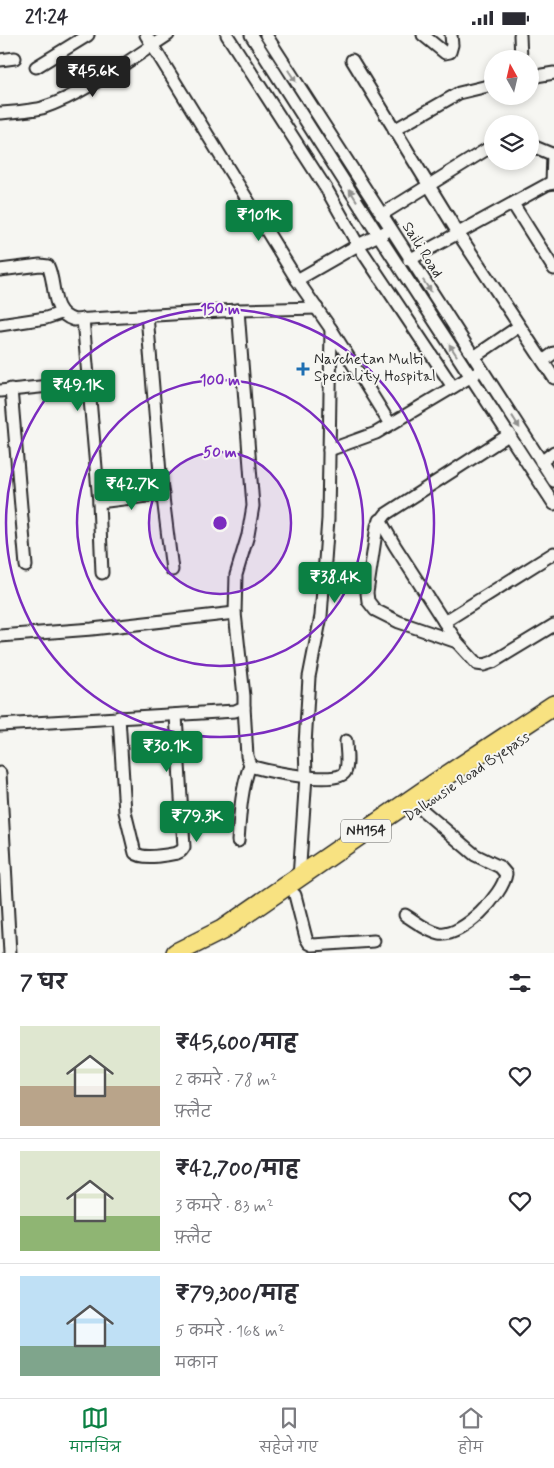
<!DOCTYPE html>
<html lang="hi">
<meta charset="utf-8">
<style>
:root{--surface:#fff;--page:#f7f7f7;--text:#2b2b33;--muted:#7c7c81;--line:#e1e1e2;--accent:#0b8043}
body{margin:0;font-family:Mynerve,"Playpen Sans Deva",sans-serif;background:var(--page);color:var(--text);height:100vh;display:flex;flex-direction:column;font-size:19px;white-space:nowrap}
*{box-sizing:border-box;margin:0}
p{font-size:16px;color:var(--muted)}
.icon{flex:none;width:28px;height:28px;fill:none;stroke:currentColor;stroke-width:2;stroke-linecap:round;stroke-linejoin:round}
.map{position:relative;height:918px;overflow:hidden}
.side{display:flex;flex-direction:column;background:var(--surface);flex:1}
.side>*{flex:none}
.needle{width:32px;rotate:352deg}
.controls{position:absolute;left:484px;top:15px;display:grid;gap:10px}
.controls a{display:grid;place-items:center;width:55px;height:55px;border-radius:50%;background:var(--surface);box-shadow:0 2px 8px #0003;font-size:25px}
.price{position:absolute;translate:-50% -42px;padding:0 11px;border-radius:5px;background:var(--accent);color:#fff;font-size:16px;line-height:32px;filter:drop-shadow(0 1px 2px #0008)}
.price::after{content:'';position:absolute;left:50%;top:30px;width:15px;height:11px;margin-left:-8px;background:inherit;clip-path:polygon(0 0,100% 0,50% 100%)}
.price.selected{background:#222;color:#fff}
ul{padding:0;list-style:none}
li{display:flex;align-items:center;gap:15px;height:125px;padding:0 20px}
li+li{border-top:1px solid var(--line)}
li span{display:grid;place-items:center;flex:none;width:140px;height:100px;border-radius:0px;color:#555}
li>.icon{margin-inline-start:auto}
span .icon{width:60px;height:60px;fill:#fffc;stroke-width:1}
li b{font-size:21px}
h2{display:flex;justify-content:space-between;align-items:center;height:60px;padding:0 20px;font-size:21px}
.status{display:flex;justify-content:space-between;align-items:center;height:35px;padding:0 25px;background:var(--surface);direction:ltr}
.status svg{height:14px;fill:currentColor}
.tabs{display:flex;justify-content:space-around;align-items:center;height:70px;border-top:1px solid var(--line);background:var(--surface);font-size:14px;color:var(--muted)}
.tabs a{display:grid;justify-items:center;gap:2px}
.tabs .selected{color:var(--accent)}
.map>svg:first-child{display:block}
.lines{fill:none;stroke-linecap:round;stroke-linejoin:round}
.minor-casing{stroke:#2b2b2b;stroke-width:15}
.trunk-casing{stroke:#2b2b2b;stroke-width:22}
.minor{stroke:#f6f6f2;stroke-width:11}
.trunk{stroke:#f8e281;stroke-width:19}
.oneway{fill:#90908e}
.ring{fill:none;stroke:#7b2cbf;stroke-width:2.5}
.poi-dot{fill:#1f6fb2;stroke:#f6f6f2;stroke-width:2}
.labels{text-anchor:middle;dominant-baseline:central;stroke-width:4;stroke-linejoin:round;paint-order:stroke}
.shield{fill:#f6f6f2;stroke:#686867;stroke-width:1}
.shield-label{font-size:14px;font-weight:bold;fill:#2b2b2b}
.street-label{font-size:15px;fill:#2b2b2b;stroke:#f6f6f2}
.poi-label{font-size:15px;fill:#2b2b2b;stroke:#f6f6f2;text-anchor:start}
.centre{fill:#7b2cbf;stroke:#f6f6f2;stroke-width:2.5}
.ring-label{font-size:15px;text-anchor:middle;font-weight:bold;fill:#7b2cbf;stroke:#f6f6f2;stroke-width:4;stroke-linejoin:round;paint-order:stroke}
</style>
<div class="status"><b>21:24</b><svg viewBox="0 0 49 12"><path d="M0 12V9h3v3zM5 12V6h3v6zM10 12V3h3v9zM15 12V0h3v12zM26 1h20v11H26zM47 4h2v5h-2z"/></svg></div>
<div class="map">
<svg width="554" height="918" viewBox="0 0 554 918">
<rect width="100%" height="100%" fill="#f6f6f2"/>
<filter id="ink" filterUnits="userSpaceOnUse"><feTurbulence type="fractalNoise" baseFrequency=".02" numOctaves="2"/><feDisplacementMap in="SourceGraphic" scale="10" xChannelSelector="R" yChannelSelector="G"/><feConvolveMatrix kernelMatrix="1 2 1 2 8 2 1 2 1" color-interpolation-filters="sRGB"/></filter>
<g filter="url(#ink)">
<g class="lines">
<defs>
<g id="minor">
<path d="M 146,0 L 297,245 L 331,294 L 390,389"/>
<path d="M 227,0 L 327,155 L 358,210 L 453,352"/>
<path d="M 251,0 L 379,201 L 554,469"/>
<path d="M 266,0 L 554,446"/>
<path d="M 423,0 L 445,18 L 450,17 L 452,10 L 451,0"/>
<path d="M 520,0 L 521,24"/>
<path d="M 0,25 L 15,23"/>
<path d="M 352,25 L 458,198 L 554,343"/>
<path d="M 36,32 L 88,0"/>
<path d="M 530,42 L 554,38"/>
<path d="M 0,78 C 14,77 29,76 42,73 C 83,60 131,24 168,0"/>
<path d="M 394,95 L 459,58 L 492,50"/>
<path d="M 530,110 L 554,120"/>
<path d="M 552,148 L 553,119"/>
<path d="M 513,169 L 554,234"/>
<path d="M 381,180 L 492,111"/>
<path d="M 409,225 L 548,149 L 554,148"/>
<path d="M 0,235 L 40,230 L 48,231 C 57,250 49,277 74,285 L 238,275 L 317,273"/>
<path d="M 297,245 L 358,210 L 385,197"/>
<path d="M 147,280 L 160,438 L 172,535"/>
<path d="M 83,284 L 99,467 L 102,538"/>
<path d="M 0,290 L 46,283 L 61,278"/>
<path d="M 474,322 L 518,292"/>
<path d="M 543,326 L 554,318"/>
<path d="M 11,354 L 26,531"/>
<path d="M 0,356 L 89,347"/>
<path d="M 329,415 L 376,398 L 475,339"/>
<path d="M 541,427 L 554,417"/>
<path d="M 99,467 L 163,459"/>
<path d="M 380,485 L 395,511 L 457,607 L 477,629 L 484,630 L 493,627 L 554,590"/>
<path d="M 444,587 L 554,518"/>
<path d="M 0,601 L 92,594 L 235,578"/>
<path d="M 457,607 L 399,587 L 375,575 L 368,566 L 367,558 L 377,491 L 386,479 L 510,399"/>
<path d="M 244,672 L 247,721 L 250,730 L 253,732 C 268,736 337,751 345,737 C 349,730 346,714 346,706"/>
<path d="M 119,682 L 125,777 L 135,818 C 144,825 166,820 177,818 L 181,816 L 184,812 L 176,680"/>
<path d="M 0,690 L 235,676 L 244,672 L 244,661 L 235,578 L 236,540 L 248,500 L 253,471 L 238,275"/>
<path d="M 0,738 L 10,918"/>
<path d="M 238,806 C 240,780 241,755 250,730"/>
<path d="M 299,843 L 306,741 L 305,710 L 309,642 L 321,581 L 328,484 L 331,294"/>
<path d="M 295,860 L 306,903 L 309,908 L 313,910 L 374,906"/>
<path d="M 405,880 C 415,886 428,897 440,899 C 462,902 503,860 506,839 L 500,832 L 475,820 L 420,773"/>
</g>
<path id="trunk" d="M 176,918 L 222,895 L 434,749 L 554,670"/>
</defs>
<use href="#minor" class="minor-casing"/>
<use href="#trunk" class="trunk-casing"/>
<use href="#minor" class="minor"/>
<use href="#trunk" class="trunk"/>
</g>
<defs><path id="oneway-solid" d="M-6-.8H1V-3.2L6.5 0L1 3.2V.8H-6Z" transform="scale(1.25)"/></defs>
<g class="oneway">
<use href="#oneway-solid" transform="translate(292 41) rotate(57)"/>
<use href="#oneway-solid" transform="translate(353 160) rotate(-122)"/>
<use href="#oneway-solid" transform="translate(427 251) rotate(56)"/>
<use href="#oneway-solid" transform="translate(453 315) rotate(-123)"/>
<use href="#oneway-solid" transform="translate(516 387) rotate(58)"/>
</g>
</g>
<circle cx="220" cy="488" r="71" fill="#7b2cbf" fill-opacity=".12"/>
<g class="ring">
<circle cx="220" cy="488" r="71"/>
<circle cx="220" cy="488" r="143"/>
<circle cx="220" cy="488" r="214"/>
</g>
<path class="poi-dot" d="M300.5 326.5h5v5h5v5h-5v5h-5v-5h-5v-5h5z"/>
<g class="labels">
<rect class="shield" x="341" y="784.5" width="50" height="23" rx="4"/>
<g class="shield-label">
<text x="366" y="796">NH154</text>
</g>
<g class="street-label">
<text transform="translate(422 215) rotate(58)">Saili Road</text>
<text transform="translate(467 742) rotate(-34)">Dalhousie Road Byepass</text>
</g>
<g class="poi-label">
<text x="314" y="325">Navchetan Multi<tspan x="314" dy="17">Speciality Hospital</tspan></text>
</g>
</g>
<circle cx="220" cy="488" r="8" class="centre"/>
<g class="ring-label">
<text x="220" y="279">150 m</text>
<text x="220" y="350">100 m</text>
<text x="220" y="422">50 m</text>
</g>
</svg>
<div class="controls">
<a><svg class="needle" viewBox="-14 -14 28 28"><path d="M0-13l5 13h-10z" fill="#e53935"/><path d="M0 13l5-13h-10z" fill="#7c7c81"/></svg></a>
<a><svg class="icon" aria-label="layers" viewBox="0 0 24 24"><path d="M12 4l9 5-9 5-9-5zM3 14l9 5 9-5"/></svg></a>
</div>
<b class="price selected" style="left:93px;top:63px">₹45.6K</b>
<b class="price" style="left:259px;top:207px">₹101K</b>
<b class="price" style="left:78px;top:377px">₹49.1K</b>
<b class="price" style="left:132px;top:476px">₹42.7K</b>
<b class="price" style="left:335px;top:569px">₹38.4K</b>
<b class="price" style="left:167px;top:738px">₹30.1K</b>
<b class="price" style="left:197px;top:808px">₹79.3K</b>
</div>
<section class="side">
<h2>7 घर<svg class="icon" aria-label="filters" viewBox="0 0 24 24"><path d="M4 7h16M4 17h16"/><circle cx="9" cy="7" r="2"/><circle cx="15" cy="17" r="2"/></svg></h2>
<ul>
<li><span style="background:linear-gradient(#dfe7d0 60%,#b9a48a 0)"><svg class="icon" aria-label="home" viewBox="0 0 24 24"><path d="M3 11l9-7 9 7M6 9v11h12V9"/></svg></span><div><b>₹45,600/माह</b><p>2 कमरे · 78 m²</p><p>फ़्लैट</p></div><svg class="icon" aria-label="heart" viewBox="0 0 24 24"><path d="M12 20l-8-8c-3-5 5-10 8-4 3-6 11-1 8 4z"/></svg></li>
<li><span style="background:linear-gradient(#dfe7d0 65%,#8fb573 0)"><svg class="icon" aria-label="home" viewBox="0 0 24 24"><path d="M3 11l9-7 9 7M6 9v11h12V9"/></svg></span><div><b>₹42,700/माह</b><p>3 कमरे · 83 m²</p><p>फ़्लैट</p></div><svg class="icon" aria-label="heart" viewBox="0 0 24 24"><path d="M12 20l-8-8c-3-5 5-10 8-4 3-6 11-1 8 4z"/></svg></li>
<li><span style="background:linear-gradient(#bfe0f5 70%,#7fa58c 0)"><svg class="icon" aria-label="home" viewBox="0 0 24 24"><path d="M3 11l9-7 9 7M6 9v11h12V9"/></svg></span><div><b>₹79,300/माह</b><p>5 कमरे · 168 m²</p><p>मकान</p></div><svg class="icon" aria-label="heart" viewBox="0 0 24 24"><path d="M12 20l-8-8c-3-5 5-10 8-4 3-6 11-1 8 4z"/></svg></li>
</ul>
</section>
<nav class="tabs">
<a class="selected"><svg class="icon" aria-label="map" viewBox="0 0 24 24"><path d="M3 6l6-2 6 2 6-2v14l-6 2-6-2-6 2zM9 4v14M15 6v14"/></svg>मानचित्र</a>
<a><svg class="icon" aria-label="saved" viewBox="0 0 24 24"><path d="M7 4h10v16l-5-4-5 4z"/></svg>सहेजे गए</a>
<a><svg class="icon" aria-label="home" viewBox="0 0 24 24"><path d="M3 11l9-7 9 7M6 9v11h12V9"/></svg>होम</a>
</nav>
